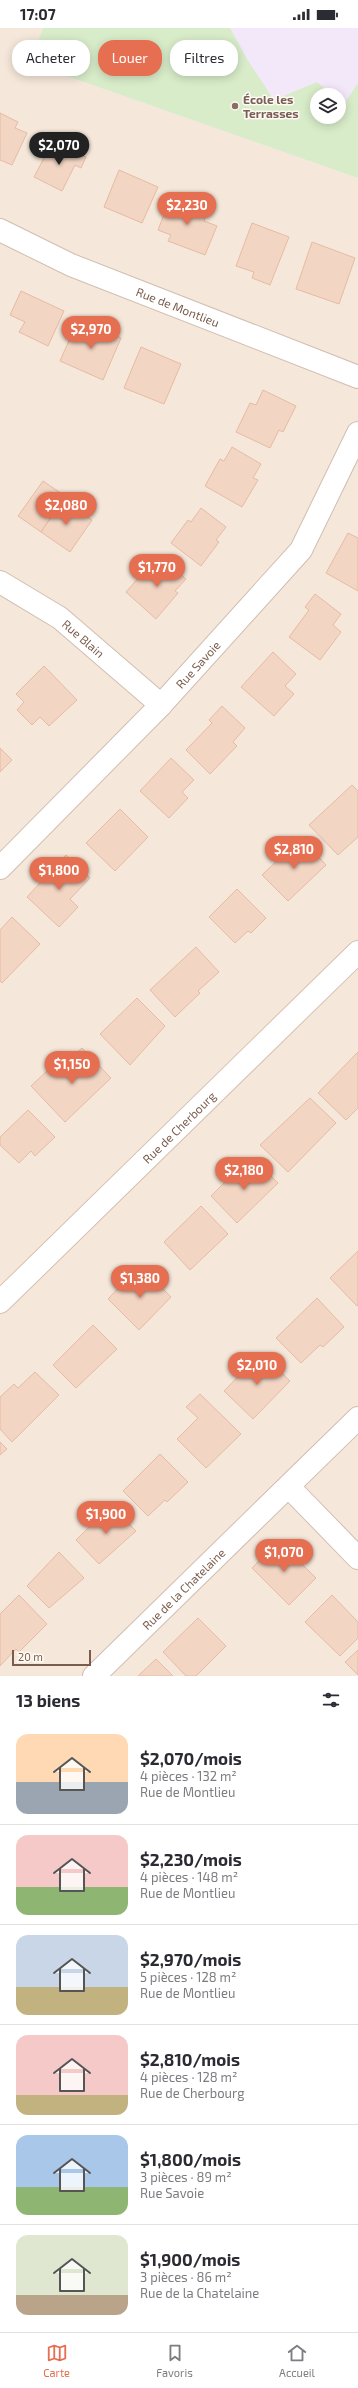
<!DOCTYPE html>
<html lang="fr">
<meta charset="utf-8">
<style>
:root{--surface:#fff;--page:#f7f7f7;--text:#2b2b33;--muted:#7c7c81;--line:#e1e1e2;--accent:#e76f51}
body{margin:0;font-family:"Exo 2",sans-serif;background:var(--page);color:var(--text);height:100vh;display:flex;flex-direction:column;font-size:15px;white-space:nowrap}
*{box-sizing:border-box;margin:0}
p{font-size:13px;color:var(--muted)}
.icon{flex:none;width:22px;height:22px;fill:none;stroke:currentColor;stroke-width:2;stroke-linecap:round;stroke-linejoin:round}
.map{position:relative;height:1648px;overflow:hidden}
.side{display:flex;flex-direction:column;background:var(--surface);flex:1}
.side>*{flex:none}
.guide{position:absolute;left:12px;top:12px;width:334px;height:36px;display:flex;gap:8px}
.buttons{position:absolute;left:310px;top:60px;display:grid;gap:8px}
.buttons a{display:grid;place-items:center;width:36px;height:36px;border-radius:50%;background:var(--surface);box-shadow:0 2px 10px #0003;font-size:20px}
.scale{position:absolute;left:12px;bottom:10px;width:79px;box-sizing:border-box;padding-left:4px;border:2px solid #7a5c4d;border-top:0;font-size:11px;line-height:14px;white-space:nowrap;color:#7a5c4d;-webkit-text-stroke:3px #fffaf3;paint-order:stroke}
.price{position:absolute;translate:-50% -34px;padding:0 9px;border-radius:14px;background:var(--accent);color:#fff;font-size:13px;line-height:26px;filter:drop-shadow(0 1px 2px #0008)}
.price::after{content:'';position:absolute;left:50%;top:24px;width:12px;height:9px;margin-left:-6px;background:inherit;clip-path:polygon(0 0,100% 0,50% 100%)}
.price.current{background:#222;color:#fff}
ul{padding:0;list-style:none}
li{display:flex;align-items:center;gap:12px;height:100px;padding:0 16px}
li+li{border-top:1px solid var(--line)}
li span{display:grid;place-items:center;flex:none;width:112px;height:80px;border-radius:12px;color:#555}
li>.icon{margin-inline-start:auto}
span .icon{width:48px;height:48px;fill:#fffc;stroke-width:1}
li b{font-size:17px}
h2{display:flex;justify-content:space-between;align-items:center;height:48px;padding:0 16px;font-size:17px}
.chip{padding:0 14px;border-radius:16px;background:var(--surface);box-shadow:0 2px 10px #0003;font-size:14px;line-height:36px}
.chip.current{background:var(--accent);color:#fff}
.status{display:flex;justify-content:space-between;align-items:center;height:28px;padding:0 20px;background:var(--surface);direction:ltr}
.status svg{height:11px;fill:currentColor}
.tabs{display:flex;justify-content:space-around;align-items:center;height:56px;border-top:1px solid var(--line);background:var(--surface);font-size:11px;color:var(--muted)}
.tabs a{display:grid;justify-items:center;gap:2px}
.tabs .current{color:var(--accent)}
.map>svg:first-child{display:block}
.residential{fill:#f5e8da;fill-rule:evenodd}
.education{fill:#f3e8fa;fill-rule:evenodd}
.green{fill:#d8ecc9}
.building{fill:#f3d5c3;stroke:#e6bba3}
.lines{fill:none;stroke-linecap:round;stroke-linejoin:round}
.street-casing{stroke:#d1beb0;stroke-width:24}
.secondary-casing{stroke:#d6c0b0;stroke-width:24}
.street{stroke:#fff;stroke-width:22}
.secondary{stroke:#fff;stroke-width:22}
.education-dot{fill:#8d6e63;stroke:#fffaf3;stroke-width:1.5}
.labels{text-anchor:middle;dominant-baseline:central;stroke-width:3;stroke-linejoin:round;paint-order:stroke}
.education-label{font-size:12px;font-weight:bold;fill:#785e54;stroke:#fffaf3;text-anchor:start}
.street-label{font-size:12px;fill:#7a5c4d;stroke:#fffaf3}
</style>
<div class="status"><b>17:07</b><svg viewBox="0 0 49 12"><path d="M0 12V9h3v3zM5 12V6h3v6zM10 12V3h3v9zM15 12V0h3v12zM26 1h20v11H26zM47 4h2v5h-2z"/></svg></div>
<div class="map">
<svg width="358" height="1648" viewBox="0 0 358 1648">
<rect width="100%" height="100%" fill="#fdf6ec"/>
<path class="residential" d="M 0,0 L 358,0 L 358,1648 L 0,1648 ZM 317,67 L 339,67 L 339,89 L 317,89 Z"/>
<path class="education" d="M 43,0 L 358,0 L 358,150 L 30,35 ZM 317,67 L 339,67 L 339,89 L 317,89 Z"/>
<path class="green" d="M 43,0 L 230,0 L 247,31 L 274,72 L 317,54 L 333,67 L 317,67 L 317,89 L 339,89 L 339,72 L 344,76 L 358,55 L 358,150 L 30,35 Z"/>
<g class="building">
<path d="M 0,85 L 18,94 L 15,100 L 27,105 L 12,137 L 0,132 Z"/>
<path d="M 53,113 L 86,129 L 81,140 L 75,137 L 62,163 L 34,149 Z"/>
<path d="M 119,142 L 158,159 L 142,195 L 104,179 Z"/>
<path d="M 171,168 L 208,182 L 204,193 L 217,198 L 205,227 L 168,213 L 171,207 L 158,202 Z"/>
<path d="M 252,195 L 289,209 L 270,257 L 252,250 L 254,244 L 236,238 Z"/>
<path d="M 312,214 L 355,230 L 339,276 L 296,261 Z"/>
<path d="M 21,263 L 64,283 L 48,318 L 19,304 L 25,294 L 10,287 Z"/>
<path d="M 78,292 L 121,310 L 103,352 L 60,333 Z"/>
<path d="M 141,319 L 181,336 L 164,376 L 124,360 Z"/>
<path d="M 263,362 L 296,378 L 283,404 L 279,402 L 270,420 L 236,404 L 250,375 L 256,377 Z"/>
<path d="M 232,419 L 261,436 L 253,450 L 258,452 L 242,479 L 205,458 L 220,431 L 224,433 Z"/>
<path d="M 43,453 L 65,468 L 41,504 L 18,488 Z"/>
<path d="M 63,472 L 92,492 L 70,524 L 41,504 Z"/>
<path d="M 201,480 L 226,499 L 216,512 L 219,514 L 201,538 L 171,515 L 188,492 L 191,494 Z"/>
<path d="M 348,505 L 358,510 L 358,563 L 326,545 Z"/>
<path d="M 162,530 L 186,551 L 175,563 L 178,565 L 156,591 L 126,564 L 148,539 L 152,543 Z"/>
<path d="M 315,566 L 341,586 L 333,597 L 341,604 L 320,632 L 289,609 L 309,582 L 305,579 Z"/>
<path d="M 273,624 L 296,646 L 285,658 L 294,666 L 274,688 L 241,659 Z"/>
<path d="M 44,638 L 77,672 L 49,698 L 40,689 L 32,697 L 17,682 L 24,674 L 16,666 Z"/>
<path d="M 222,678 L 245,700 L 233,714 L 237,718 L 210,746 L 186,722 L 212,695 L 209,692 Z"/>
<path d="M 0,720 L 12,732 L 0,744 Z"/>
<path d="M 171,730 L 194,752 L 182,764 L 188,770 L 169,790 L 140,763 Z"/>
<path d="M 352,757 L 358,763 L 358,809 L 338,827 L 309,797 Z"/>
<path d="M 120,781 L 148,809 L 115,843 L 86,815 Z"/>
<path d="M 301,810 L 326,837 L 288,873 L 262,847 Z"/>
<path d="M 66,827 L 90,850 L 70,871 L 78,879 L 59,899 L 27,869 Z"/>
<path d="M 237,861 L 266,890 L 251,905 L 248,903 L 235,915 L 209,889 Z"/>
<path d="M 12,889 L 40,916 L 2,955 L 0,953 L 0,902 Z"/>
<path d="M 196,919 L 219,944 L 198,963 L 200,965 L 175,989 L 150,962 Z"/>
<path d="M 137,970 L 165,998 L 130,1037 L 100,1006 Z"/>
<path d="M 82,1020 L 111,1050 L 65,1094 L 31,1058 L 47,1043 L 52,1048 Z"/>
<path d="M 358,1024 L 358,1080 L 346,1092 L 318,1065 Z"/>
<path d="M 310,1070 L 336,1095 L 288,1144 L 260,1117 Z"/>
<path d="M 28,1082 L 55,1109 L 35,1128 L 31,1123 L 19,1135 L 0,1117 L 0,1109 Z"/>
<path d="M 253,1131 L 278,1155 L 237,1195 L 211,1168 L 236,1143 L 239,1146 Z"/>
<path d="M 201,1178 L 228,1206 L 190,1242 L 164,1214 Z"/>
<path d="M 358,1223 L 358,1277 L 357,1278 L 330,1250 Z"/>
<path d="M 143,1241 L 171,1269 L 139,1302 L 108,1271 L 123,1255 L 126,1258 Z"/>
<path d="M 317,1270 L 344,1299 L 323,1319 L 320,1317 L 301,1335 L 276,1310 Z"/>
<path d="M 93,1297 L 117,1321 L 76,1360 L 53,1337 Z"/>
<path d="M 261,1325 L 290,1353 L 253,1391 L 224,1363 Z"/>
<path d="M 35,1344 L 59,1367 L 12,1414 L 0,1401 L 0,1369 L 14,1356 L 18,1360 Z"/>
<path d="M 200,1366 L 241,1406 L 206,1440 L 177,1411 L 198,1390 L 186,1379 Z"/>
<path d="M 0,1414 L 7,1421 L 0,1427 Z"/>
<path d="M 160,1426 L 188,1454 L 167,1474 L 165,1472 L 148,1488 L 123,1463 Z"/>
<path d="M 111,1478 L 136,1503 L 99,1536 L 76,1512 Z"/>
<path d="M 279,1513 L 316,1550 L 289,1577 L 252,1540 Z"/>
<path d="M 59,1524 L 84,1550 L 49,1580 L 27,1558 Z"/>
<path d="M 19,1567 L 47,1596 L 19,1624 L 16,1621 L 0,1638 L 0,1586 Z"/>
<path d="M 332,1567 L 358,1594 L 358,1610 L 340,1628 L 305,1594 Z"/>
<path d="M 198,1590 L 226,1618 L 196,1648 L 186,1648 L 163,1624 Z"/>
<path d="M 358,1622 L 358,1647 L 345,1634 Z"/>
<path d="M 156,1631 L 173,1648 L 138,1648 Z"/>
</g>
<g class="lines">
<defs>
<g id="street">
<path id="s1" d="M 0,202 L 71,237 L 358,349"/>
<path id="s2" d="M 0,554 L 60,590 L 161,677"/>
<path id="s3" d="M 0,840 L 161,677 L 301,522 L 358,405"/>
<path d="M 289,1459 L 358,1530"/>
<path id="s4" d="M 94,1648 L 358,1390"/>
</g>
<g id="secondary">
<path id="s5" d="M 0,1274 L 358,924"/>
</g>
</defs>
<use href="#street" class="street-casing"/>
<use href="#secondary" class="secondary-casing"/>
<use href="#street" class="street"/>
<use href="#secondary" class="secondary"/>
</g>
<circle class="education-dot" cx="235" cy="78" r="4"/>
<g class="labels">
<g class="education-label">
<text x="243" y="71">École les<tspan x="243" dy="14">Terrasses</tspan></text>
</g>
<g class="street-label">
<text stroke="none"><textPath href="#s1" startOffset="194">Rue de Montlieu</textPath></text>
<text stroke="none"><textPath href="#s2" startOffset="101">Rue Blain</textPath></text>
<text stroke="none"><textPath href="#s3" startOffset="284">Rue Savoie</textPath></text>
<text stroke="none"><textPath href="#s5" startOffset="250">Rue de Cherbourg</textPath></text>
<text stroke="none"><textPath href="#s4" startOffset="125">Rue de la Chatelaine</textPath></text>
</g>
</g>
</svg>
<div class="buttons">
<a><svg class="icon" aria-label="layers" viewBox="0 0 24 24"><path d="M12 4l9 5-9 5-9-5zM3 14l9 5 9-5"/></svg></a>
</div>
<div class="scale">20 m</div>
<b class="price current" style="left:59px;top:138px">$2,070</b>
<b class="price" style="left:187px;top:198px">$2,230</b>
<b class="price" style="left:91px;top:322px">$2,970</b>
<b class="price" style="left:66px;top:498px">$2,080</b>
<b class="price" style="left:157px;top:560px">$1,770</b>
<b class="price" style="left:294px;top:842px">$2,810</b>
<b class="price" style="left:59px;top:863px">$1,800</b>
<b class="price" style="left:72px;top:1057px">$1,150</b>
<b class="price" style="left:244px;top:1163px">$2,180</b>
<b class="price" style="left:140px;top:1271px">$1,380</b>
<b class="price" style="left:257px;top:1358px">$2,010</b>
<b class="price" style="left:106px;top:1507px">$1,900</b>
<b class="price" style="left:284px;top:1545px">$1,070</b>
<div class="guide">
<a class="chip">Acheter</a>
<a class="chip current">Louer</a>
<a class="chip">Filtres</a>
</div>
</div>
<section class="side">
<h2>13 biens<svg class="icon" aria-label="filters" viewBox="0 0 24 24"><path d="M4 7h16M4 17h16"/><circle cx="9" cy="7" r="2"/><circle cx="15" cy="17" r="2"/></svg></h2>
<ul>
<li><span style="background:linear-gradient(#ffd9b3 60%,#9aa5b1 0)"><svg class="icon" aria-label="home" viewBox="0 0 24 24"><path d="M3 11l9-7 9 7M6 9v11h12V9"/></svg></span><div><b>$2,070/mois</b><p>4 pièces · 132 m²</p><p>Rue de Montlieu</p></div></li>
<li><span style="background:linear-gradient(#f6c9c9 65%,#8fb573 0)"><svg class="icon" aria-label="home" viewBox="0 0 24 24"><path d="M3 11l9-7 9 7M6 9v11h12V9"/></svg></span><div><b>$2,230/mois</b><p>4 pièces · 148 m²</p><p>Rue de Montlieu</p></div></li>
<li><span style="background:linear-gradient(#c9d6e8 65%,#c2b280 0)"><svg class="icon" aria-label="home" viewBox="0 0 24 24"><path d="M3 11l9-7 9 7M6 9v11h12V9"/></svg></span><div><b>$2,970/mois</b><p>5 pièces · 128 m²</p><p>Rue de Montlieu</p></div></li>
<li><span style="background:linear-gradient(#f6c9c9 75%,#c2b280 0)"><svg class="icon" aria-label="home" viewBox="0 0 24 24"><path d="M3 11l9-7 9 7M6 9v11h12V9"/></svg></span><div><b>$2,810/mois</b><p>4 pièces · 128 m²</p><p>Rue de Cherbourg</p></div></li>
<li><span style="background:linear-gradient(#a9c7e8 65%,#8fb573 0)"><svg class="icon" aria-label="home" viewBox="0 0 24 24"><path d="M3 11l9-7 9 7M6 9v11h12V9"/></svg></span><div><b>$1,800/mois</b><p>3 pièces · 89 m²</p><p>Rue Savoie</p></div></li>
<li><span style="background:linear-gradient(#dfe7d0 75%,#b9a48a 0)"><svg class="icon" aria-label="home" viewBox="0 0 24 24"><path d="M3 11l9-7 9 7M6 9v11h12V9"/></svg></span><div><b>$1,900/mois</b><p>3 pièces · 86 m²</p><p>Rue de la Chatelaine</p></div></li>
</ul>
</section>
<nav class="tabs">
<a class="current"><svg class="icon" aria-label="map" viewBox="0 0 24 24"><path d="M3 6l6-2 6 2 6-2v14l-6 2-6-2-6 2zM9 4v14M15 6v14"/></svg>Carte</a>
<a><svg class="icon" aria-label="saved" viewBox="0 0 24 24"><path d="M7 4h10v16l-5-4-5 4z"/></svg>Favoris</a>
<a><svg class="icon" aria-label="home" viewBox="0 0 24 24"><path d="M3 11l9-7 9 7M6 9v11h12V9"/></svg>Accueil</a>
</nav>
